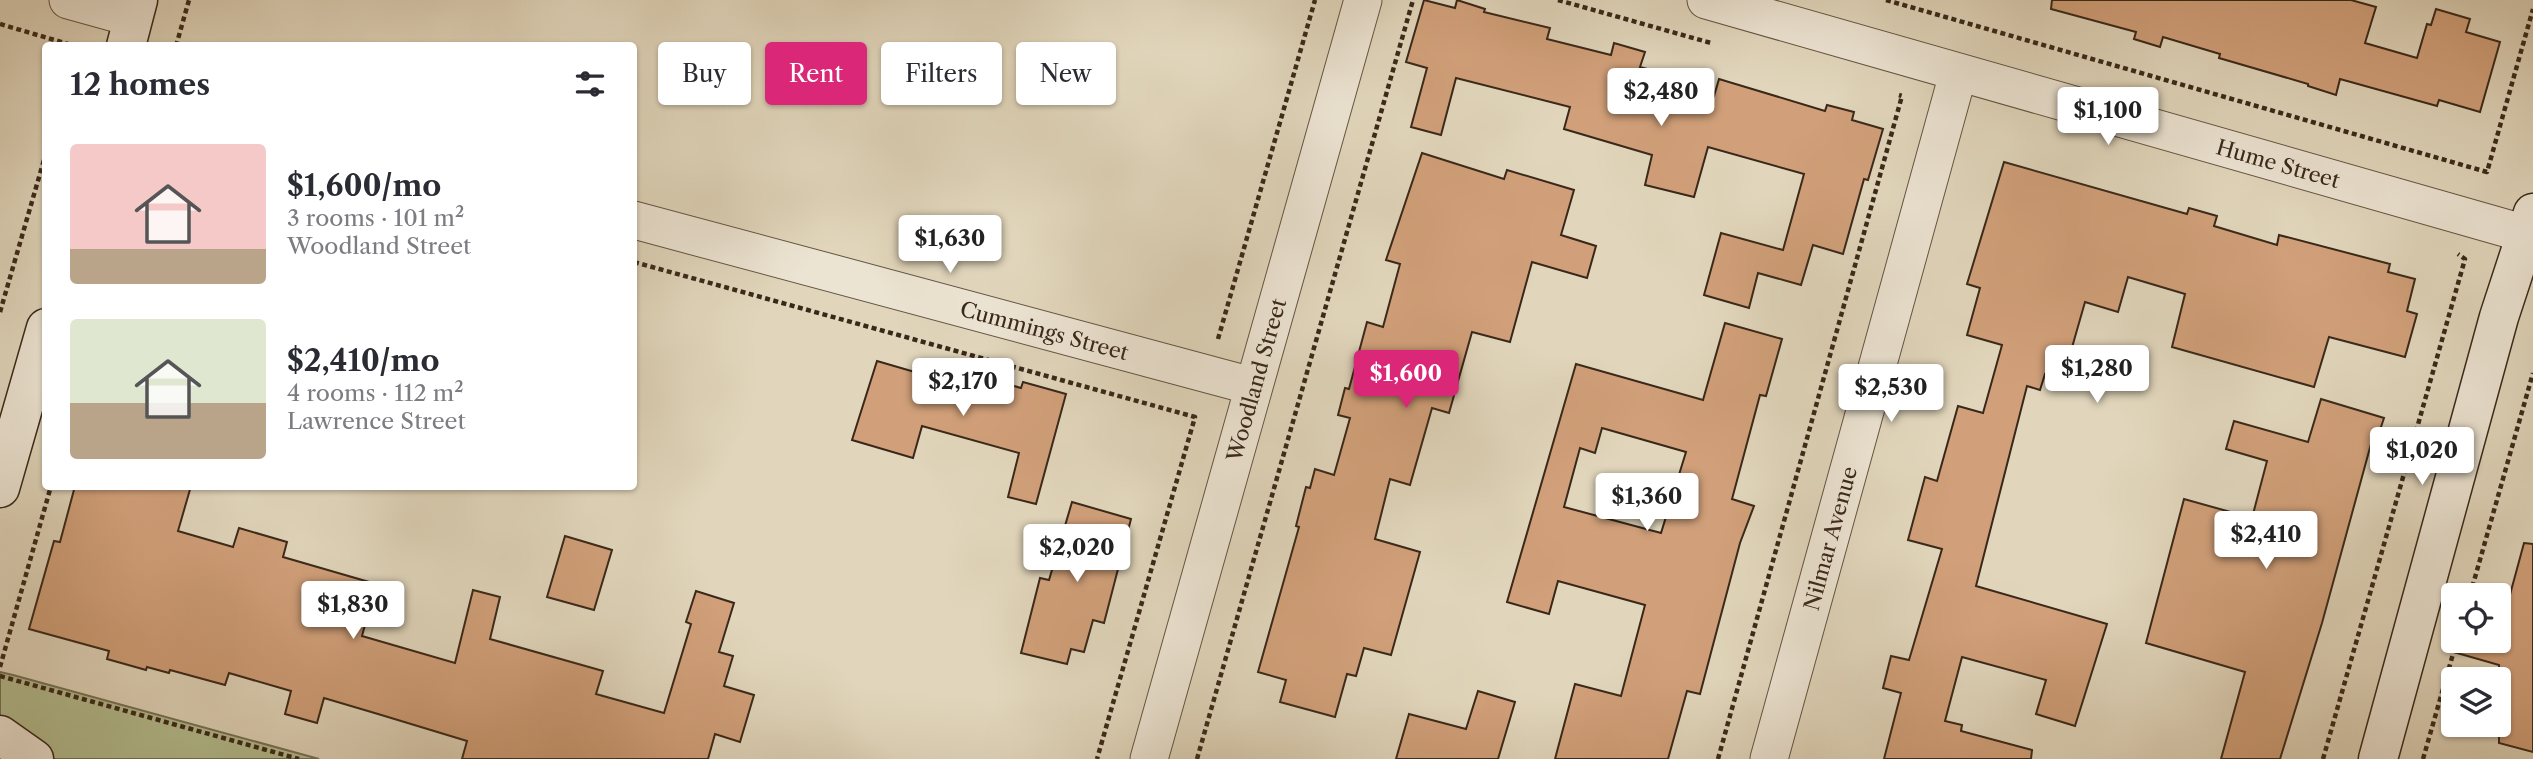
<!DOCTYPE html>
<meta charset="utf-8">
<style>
:root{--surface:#fff;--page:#f2f2f3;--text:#2b2b33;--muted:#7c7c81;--accent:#db2777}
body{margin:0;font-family:"Libre Caslon Text",serif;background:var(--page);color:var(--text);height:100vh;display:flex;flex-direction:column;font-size:26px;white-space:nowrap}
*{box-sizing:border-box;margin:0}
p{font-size:23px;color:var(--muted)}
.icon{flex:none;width:38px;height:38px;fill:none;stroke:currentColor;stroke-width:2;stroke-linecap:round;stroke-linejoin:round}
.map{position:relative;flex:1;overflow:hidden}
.side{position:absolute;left:42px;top:42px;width:595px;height:448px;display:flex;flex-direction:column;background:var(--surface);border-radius:7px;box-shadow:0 2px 5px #0004}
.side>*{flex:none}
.guide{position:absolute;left:658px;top:42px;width:665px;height:63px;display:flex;gap:14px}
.tools{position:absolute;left:2441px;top:583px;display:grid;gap:14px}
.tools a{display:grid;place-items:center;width:70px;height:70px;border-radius:7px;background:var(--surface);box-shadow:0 2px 5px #0004;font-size:35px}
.price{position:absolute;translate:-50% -60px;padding:0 16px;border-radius:7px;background:#fff;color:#222;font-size:23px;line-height:46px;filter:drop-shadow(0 2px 4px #0008)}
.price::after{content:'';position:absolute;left:50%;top:42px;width:21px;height:16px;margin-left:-10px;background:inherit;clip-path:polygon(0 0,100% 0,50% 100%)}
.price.selected{background:var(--accent);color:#fff}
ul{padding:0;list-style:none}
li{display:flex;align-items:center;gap:21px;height:175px;padding:0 28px}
li span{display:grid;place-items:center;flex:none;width:196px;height:140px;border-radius:7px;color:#555}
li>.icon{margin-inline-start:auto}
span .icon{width:84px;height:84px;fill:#fffc;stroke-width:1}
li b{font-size:30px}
h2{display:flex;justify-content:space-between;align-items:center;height:84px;padding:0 28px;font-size:30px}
.chip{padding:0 24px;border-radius:7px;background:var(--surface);box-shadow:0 2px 5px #0004;font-size:24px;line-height:63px}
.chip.selected{background:var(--accent);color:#fff}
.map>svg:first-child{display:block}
.green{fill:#b3bd90;stroke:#767255;stroke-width:2}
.building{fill:#d1a07a;stroke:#39281a;stroke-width:2;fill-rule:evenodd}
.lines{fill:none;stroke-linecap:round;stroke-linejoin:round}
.minor-casing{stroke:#635442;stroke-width:39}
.secondary-casing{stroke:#39281a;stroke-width:41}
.path{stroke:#39281a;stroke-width:4.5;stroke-dasharray:5 3.5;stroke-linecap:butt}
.minor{stroke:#ece4d3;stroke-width:37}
.secondary{stroke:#ece4d3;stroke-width:38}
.labels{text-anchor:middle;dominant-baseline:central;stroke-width:7;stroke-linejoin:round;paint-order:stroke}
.street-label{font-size:21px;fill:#39281a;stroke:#ece4d3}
</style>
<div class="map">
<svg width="2533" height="759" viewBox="0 0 2533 759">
<rect width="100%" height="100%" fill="#e1d6bc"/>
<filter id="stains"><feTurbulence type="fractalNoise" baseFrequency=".00286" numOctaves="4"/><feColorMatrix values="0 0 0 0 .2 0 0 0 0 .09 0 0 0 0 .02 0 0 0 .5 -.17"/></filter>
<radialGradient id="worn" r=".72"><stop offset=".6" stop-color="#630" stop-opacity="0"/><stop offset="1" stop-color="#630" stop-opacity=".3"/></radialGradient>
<path class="green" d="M 0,672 L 13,675 L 319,759 L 0,759 Z"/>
<g class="building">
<path d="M 1424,0 L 1455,8 L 1457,0 L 1485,9 L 1484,12 L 1550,28 L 1547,39 L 1611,55 L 1614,43 L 1645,52 L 1640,67 L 1665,74 L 1663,81 L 1714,96 L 1719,79 L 1825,111 L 1827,105 L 1854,112 L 1852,120 L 1883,129 L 1868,180 L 1864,179 L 1843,254 L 1813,245 L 1801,285 L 1758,273 L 1749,308 L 1704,295 L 1721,233 L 1783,250 L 1804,174 L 1708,147 L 1694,197 L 1645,185 L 1652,155 L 1564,129 L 1570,107 L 1456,78 L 1441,135 L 1411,127 L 1427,68 L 1406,62 Z"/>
<path d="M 2052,0 L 2351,0 L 2376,7 L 2365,43 L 2417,58 L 2427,24 L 2431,25 L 2436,9 L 2470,19 L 2466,32 L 2500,42 L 2480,112 L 2439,100 L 2437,106 L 2340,79 L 2336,95 L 2308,86 L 2308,84 L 2219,58 L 2220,54 L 2163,37 L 2160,47 L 2134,39 L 2136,32 L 2051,9 Z"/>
<path d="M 1422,153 L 1504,179 L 1507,170 L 1574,190 L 1561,235 L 1596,246 L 1587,278 L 1532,262 L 1510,342 L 1472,332 L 1449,413 L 1432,408 L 1410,485 L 1390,479 L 1375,539 L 1420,552 L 1391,655 L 1364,648 L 1356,676 L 1347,674 L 1335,717 L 1280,702 L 1286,680 L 1258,672 L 1299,527 L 1296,526 L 1306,487 L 1310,488 L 1315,469 L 1334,475 L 1350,418 L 1338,415 L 1345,388 L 1349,389 L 1367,322 L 1383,327 L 1400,264 L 1386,260 Z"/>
<path d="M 2004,162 L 2187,214 L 2189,208 L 2217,216 L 2214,226 L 2277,245 L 2279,235 L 2390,264 L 2388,272 L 2415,279 L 2407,311 L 2417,314 L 2405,357 L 2329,337 L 2314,387 L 2172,347 L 2185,294 L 2128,277 L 2118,312 L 2085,302 L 2063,379 L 2045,374 L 2040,390 L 2027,386 L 1976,586 L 2107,624 L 2075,726 L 2036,714 L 2046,680 L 1962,657 L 1945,721 L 1962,725 L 1961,731 L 2032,750 L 2031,759 L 1884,759 L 1901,693 L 1883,688 L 1891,656 L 1909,660 L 1942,549 L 1908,540 L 1925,477 L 1937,481 L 1958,406 L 1983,413 L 2002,345 L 1967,335 L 1980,288 L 1967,284 Z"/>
<path d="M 1725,323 L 1782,339 L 1766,396 L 1760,395 L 1732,499 L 1754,506 L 1740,543 L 1700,694 L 1687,691 L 1668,759 L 1555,759 L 1575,684 L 1621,696 L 1645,605 L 1558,581 L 1549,614 L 1507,602 L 1576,364 L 1703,400 ZM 1602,428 L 1686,452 L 1661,533 L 1564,507 L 1580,448 L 1595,453 Z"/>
<path d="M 877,361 L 949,382 L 953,369 L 1021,388 L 1023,382 L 1066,394 L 1036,504 L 1008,497 L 1019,453 L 922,426 L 913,458 L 852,440 Z"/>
<path d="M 2321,399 L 2384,418 L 2375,445 L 2371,444 L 2322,623 L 2280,759 L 2221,759 L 2245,672 L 2146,643 L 2184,499 L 2252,518 L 2267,461 L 2226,449 L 2234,421 L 2308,442 Z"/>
<path d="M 75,486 L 191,486 L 178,531 L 233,547 L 239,528 L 287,542 L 283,557 L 376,584 L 362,636 L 455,663 L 473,590 L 500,597 L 490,639 L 603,671 L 596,694 L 664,713 L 691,624 L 686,622 L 696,591 L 734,603 L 719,652 L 733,656 L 724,686 L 754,695 L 740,742 L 715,734 L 708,759 L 462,759 L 467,741 L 378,714 L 324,698 L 317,723 L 285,714 L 291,691 L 229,673 L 225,685 L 170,670 L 169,673 L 147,667 L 146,670 L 107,659 L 109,651 L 29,629 L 54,541 L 60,542 Z"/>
<path d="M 1072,502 L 1131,519 L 1104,623 L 1093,620 L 1084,652 L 1071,649 L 1067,664 L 1021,653 L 1040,578 L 1049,580 Z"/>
<path d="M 565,536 L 612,550 L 594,610 L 547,597 Z"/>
<path d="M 2524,543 L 2533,544 L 2533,752 L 2499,743 L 2499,665 L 2443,649 L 2444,640 L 2499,640 L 2499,606 L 2504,607 L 2505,601 L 2508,602 Z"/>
<path d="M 1478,691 L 1515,702 L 1498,759 L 1396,759 L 1409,714 L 1466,729 Z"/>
</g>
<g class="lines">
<defs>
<g id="minor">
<path d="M 68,0 L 133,18"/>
<path id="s1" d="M 1706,0 L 2526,234"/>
<path id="s2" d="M 634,220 L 1252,386"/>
<path id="s3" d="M 1149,759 L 1363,0"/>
<path id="s4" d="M 1769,759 L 1958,74"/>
</g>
<g id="secondary">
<path d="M 126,46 L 138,0"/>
<path d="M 0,488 L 46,328"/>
<path d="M 0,735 L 34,759"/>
<path d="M 2378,759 L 2499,317 L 2533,213"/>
</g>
</defs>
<use href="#minor" class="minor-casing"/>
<use href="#secondary" class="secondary-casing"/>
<g class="path">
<path d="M 1558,0 L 1711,43"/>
<path d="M 1886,0 L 2487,172 L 2533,9"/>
<path d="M 0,24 L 75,46"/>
<path d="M 176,46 L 189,0"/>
<path d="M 634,262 L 1195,417 L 1097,759"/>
<path d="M 0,312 L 46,153"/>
<path d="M 1218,339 L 1315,0"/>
<path d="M 2470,595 L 2533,373"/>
<path d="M 0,667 L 51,486"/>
<path d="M 0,676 L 299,759"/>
<path d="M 1197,759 L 1413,0"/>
<path d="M 1718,759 L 1902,96 L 1899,95"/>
<path d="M 2323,759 L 2465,259 L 2458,254"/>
<path d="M 2423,759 L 2457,640"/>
</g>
<use href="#minor" class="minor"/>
<use href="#secondary" class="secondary"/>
</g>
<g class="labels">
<g class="street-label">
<text stroke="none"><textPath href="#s1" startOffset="595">Hume Street</textPath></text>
<text stroke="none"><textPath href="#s2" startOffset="425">Cummings Street</textPath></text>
<text stroke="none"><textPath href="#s3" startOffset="394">Woodland Street</textPath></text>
<text stroke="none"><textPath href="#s4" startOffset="229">Nilmar Avenue</textPath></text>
</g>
</g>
<rect width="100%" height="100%" filter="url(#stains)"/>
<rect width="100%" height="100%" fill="url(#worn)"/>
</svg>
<div class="tools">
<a><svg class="icon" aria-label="locate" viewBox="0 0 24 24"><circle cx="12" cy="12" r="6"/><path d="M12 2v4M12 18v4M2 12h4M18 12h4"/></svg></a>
<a><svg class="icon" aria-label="layers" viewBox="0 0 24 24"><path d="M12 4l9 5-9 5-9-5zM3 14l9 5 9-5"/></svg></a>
</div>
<b class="price" style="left:1661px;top:128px">$2,480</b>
<b class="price" style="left:2108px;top:147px">$1,100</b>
<b class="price" style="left:950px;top:275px">$1,630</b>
<b class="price" style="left:2097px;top:405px">$1,280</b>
<b class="price selected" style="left:1406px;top:410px">$1,600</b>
<b class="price" style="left:963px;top:418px">$2,170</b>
<b class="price" style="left:1891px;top:424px">$2,530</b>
<b class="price" style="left:2422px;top:487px">$1,020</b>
<b class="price" style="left:1647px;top:533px">$1,360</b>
<b class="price" style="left:2266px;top:571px">$2,410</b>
<b class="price" style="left:1077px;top:584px">$2,020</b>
<b class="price" style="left:353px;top:641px">$1,830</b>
<div class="guide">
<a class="chip">Buy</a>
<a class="chip selected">Rent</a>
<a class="chip">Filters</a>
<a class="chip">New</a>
</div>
<section class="side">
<h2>12 homes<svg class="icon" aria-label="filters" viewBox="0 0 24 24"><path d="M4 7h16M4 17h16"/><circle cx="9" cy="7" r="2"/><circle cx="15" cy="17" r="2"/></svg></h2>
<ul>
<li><span style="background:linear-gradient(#f6c9c9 75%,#b9a48a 0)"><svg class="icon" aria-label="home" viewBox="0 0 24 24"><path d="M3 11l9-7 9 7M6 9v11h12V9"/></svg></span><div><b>$1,600/mo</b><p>3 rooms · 101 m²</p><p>Woodland Street</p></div></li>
<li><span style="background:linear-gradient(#dfe7d0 60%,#b9a48a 0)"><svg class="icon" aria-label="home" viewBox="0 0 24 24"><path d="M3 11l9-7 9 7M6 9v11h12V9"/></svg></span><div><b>$2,410/mo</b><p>4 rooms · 112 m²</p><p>Lawrence Street</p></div></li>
</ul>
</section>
</div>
